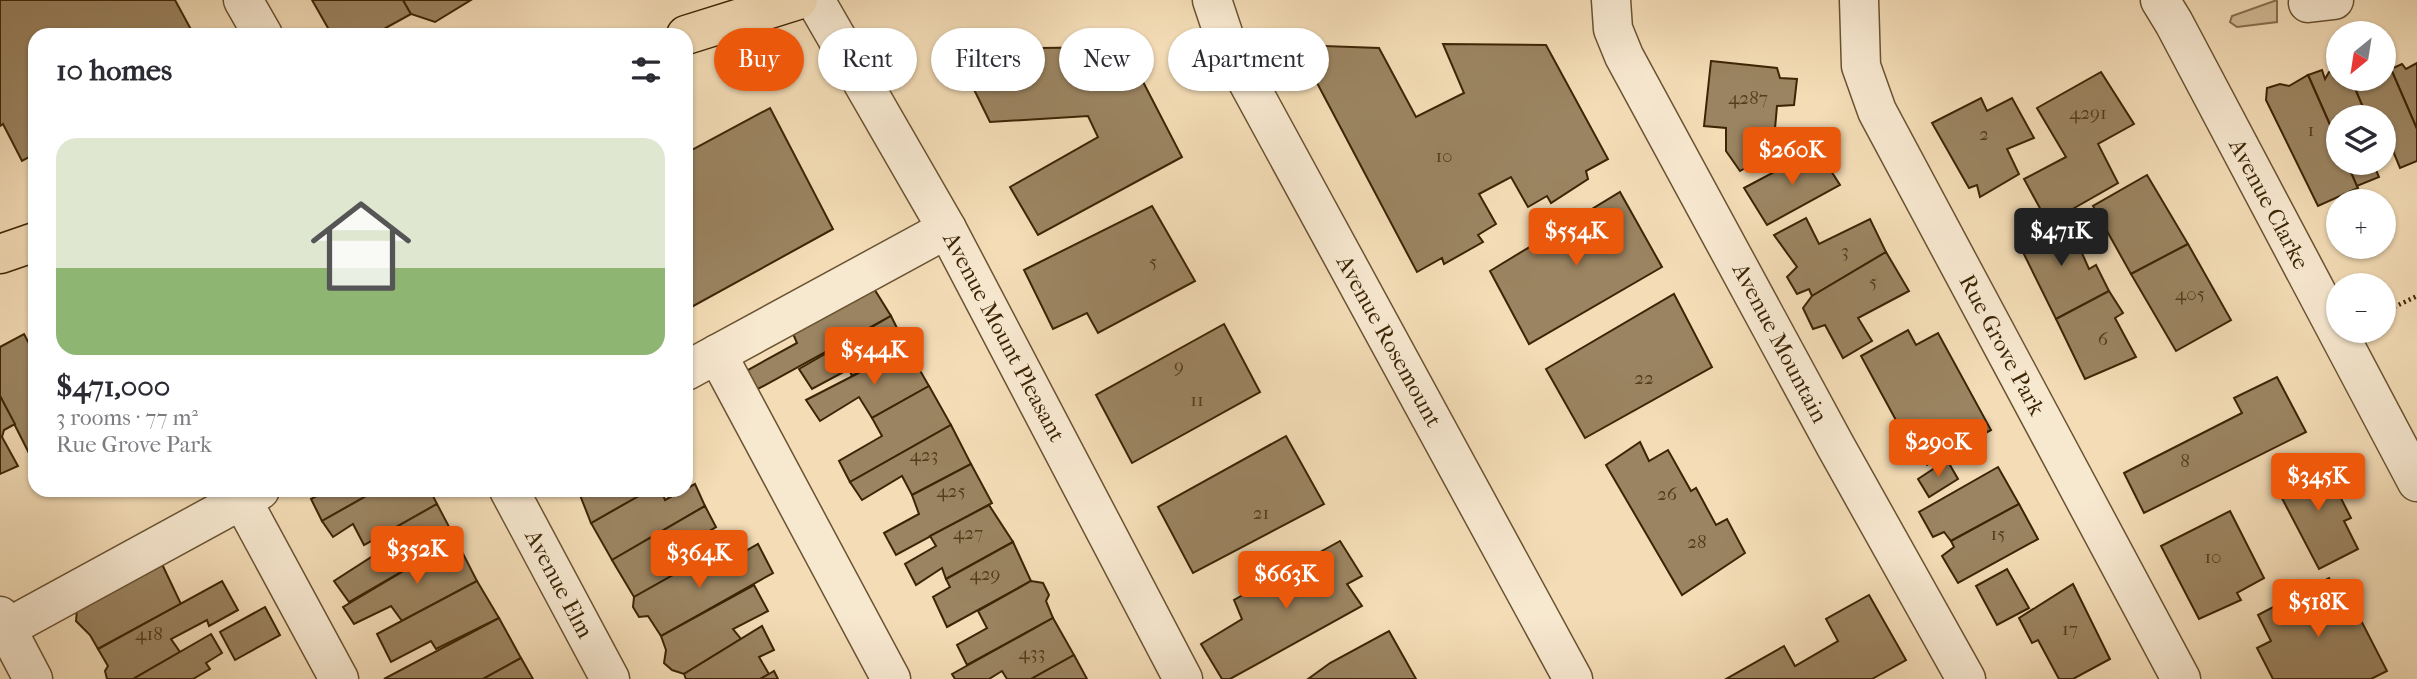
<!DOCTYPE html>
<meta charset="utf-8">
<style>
:root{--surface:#fff;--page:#f7f7f7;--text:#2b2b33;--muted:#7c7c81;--accent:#ea580c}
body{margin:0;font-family:"IM FELL French Canon",serif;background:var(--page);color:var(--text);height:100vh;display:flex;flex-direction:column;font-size:26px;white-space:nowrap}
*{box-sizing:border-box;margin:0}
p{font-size:23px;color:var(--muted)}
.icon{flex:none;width:38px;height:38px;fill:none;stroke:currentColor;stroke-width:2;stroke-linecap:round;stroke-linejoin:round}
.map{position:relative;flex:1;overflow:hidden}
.sheet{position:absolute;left:28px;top:28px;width:665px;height:469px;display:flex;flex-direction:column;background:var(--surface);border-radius:21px;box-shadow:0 2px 5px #0004}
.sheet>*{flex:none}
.banner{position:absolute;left:714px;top:28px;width:665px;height:63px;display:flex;gap:14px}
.needle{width:46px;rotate:210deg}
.controls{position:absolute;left:2326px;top:21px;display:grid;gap:14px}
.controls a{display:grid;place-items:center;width:70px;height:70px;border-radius:50%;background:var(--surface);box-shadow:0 2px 5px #0004;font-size:35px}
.price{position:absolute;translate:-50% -60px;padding:0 16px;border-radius:7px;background:var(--accent);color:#fff;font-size:23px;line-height:46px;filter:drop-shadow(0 2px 4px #0008)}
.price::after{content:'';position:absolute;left:50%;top:42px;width:21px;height:16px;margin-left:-10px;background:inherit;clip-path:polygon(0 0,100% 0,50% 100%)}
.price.on{background:#222;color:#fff}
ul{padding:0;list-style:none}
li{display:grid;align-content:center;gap:14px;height:371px;padding:0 28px}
li span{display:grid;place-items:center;height:217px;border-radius:21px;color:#555}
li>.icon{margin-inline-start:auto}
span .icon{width:126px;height:126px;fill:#fffc;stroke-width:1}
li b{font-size:30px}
h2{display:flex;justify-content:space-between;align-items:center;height:84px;padding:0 28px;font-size:30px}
.pill{padding:0 24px;border-radius:32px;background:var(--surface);box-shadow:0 2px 5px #0004;font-size:24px;line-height:63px}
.pill.on{background:var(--accent);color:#fff}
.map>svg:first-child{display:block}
.green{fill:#d4bd98;stroke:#88714e;stroke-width:2}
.building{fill:#9b8461;stroke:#3c2505;stroke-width:2}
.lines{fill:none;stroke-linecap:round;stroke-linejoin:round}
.minor-casing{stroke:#6a5331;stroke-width:41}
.major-casing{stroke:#3c2505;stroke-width:41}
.path{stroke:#3c2505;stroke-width:4.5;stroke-dasharray:2 3.5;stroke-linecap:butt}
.minor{stroke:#f7e8d0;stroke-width:38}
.major{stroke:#f3dcb6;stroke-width:38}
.labels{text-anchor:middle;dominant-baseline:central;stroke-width:5;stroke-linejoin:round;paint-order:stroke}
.number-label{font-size:19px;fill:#543d1c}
.street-label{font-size:23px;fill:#3c2505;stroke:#f7e8d0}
</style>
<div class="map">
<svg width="2417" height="679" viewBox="0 0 2417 679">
<rect width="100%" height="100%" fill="#f3dcb6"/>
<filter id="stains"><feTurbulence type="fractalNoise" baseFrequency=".00286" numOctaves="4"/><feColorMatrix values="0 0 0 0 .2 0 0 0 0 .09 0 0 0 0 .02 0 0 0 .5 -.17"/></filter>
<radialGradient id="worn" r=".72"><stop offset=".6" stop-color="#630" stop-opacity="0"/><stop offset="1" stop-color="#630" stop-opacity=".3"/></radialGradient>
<path class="green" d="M 2277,0 L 2277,22 L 2237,27 L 2230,22 L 2232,16 Z"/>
<g class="building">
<path d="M 0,0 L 175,0 L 194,35 L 35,35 L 35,154 L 22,161 L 3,124 L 0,126 Z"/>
<path d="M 312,0 L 403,0 L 411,14 L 373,35 L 332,35 Z"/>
<path d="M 403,0 L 471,0 L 435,22 L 411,14 Z"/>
<path d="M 1443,44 L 1546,45 L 1608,159 L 1586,171 L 1588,179 L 1551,203 L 1547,196 L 1528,207 L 1511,177 L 1479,194 L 1496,224 L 1478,235 L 1483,242 L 1444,264 L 1442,258 L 1417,272 L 1297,45 L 1379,48 L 1416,117 L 1464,93 Z"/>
<path d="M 1125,47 L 1182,157 L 1038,235 L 1010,187 L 1098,137 L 1088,116 L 990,122 L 954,49 Z"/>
<path d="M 1711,61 L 1777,68 L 1780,78 L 1797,79 L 1794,105 L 1777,106 L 1774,140 L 1777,150 L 1740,171 L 1726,151 L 1726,128 L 1704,126 Z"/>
<path d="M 2417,63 L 2417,129 L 2391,69 L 2402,64 L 2406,69 Z"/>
<path d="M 2384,67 L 2391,69 L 2417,129 L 2417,161 L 2400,168 L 2386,134 L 2384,135 L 2384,117 L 2367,117 L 2351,79 L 2384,79 Z"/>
<path d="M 2338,69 L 2338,79 L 2351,79 L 2367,117 L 2338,117 L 2338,143 L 2308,75 L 2322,70 L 2325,79 L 2329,72 Z"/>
<path d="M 2101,72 L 2134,124 L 2098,144 L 2118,183 L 2048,223 L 2024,179 L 2066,157 L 2037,108 Z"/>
<path d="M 2308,75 L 2338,143 L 2338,163 L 2347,163 L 2358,188 L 2318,206 L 2266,100 L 2267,88 L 2280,84 L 2289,86 Z"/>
<path d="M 1981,98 L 1987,111 L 2012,98 L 2034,138 L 2007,149 L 2019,174 L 1980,197 L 1977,185 L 1969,188 L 1932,123 Z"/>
<path d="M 770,108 L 833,229 L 686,310 L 686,153 Z"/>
<path d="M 1817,149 L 1840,185 L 1767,225 L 1744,188 Z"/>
<path d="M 2347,163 L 2373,163 L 2379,177 L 2357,186 Z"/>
<path d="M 2147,175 L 2188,244 L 2131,274 L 2093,206 Z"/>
<path d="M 1620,192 L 1662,267 L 1529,344 L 1490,271 Z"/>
<path d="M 1152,206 L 1195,281 L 1098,333 L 1087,313 L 1053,329 L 1024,270 Z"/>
<path d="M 1806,218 L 1819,244 L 1870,219 L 1886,252 L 1812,296 L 1809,289 L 1797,294 L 1787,277 L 1797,267 L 1774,235 Z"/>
<path d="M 2067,219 L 2089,269 L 2096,265 L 2109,291 L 2056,319 L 2016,238 Z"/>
<path d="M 2188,244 L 2231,320 L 2176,351 L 2131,274 Z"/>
<path d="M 1886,252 L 1909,291 L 1858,318 L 1872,341 L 1843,358 L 1825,325 L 1813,329 L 1803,308 L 1812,296 Z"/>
<path d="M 873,287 L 891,316 L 758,389 L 746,371 L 797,343 L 791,329 Z"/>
<path d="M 2109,291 L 2123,313 L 2115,318 L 2136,357 L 2085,379 L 2056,319 Z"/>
<path d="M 1674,294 L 1712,367 L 1585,438 L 1546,369 Z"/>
<path d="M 891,316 L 907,348 L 852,376 L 849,369 L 812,389 L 799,369 Z"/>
<path d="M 1224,324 L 1260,392 L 1132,463 L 1096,395 Z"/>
<path d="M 1908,330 L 1916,345 L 1938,333 L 1991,430 L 1927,465 L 1908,430 L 1903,433 L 1861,356 Z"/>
<path d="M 24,334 L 35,355 L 35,399 L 33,400 L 35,465 L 0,396 L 0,347 Z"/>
<path d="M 907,348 L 929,386 L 872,418 L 859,397 L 820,421 L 806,400 Z"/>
<path d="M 2277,377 L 2306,432 L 2144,513 L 2124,473 L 2242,413 L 2234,398 Z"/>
<path d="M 929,386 L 951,425 L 850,482 L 839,461 L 882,436 L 872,418 Z"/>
<path d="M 0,396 L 15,424 L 4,430 L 2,437 L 18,466 L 0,474 Z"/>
<path d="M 951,425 L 971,464 L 912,495 L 902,476 L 862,500 L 850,482 Z"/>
<path d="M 1286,436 L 1324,504 L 1193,573 L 1158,507 Z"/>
<path d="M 1640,442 L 1649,461 L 1668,450 L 1691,491 L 1696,488 L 1716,525 L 1727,519 L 1745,553 L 1682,595 L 1606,465 Z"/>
<path d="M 2321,459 L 2351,518 L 2344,521 L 2358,549 L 2319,569 L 2274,483 Z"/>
<path d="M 1947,460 L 1958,479 L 1929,497 L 1918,479 Z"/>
<path d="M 971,464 L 992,503 L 896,555 L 884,533 L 919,514 L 912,495 Z"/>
<path d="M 1998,467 L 2019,504 L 1951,541 L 1944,532 L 1933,537 L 1919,512 Z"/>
<path d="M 695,484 L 705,506 L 612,560 L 591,523 L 649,490 L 661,490 L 665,500 Z"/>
<path d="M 328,490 L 377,490 L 322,521 L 311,499 Z"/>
<path d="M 377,490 L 430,490 L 437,504 L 364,545 L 353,524 L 333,537 L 322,521 Z"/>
<path d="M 578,490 L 649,490 L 591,523 Z"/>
<path d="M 437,504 L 456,540 L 349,602 L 334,581 L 382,550 L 377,538 Z"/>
<path d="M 2019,504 L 2038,539 L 1958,583 L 1942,556 L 1954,547 L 1951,541 Z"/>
<path d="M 989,505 L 1013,542 L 946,579 L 942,568 L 916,585 L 905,564 L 936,546 L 930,536 Z"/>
<path d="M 705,506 L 716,527 L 689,543 L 698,561 L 634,597 L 612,560 Z"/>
<path d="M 2230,511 L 2264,578 L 2237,593 L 2241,600 L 2199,619 L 2161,546 Z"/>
<path d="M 456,540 L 477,581 L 402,621 L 391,606 L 354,624 L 343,607 Z"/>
<path d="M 1340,541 L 1362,576 L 1347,584 L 1362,606 L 1230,679 L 1222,679 L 1201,644 L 1242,619 L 1234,600 Z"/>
<path d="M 1013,542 L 1031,581 L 947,627 L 933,597 L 950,587 L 946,579 Z"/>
<path d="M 758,544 L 773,573 L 661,636 L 648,616 L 639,617 L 633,607 L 634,597 L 698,561 L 704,575 Z"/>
<path d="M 161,562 L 181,604 L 98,649 L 90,635 L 76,621 L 77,610 Z"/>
<path d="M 2007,569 L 2029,608 L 1997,625 L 1976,586 Z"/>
<path d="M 2329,578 L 2341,601 L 2349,597 L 2387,671 L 2371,679 L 2273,679 L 2257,648 L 2271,641 L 2258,615 Z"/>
<path d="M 222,581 L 238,610 L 209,626 L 207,620 L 171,639 L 180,652 L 133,679 L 107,679 L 105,671 L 108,666 L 98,649 Z"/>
<path d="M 477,581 L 499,618 L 436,649 L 431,641 L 391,662 L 377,634 Z"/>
<path d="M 1031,581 L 1043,583 L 1049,595 L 1046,601 L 1053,618 L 967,665 L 957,645 L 987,628 L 978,611 Z"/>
<path d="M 2073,584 L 2110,659 L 2073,679 L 2059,679 L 2038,640 L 2032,643 L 2019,618 Z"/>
<path d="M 754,585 L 768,611 L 733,629 L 741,639 L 684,674 L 672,670 L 664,663 L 666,650 L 661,636 Z"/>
<path d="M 1869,595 L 1906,660 L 1872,679 L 1726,679 L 1784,646 L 1795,666 L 1838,641 L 1826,619 Z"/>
<path d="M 265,607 L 280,635 L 235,660 L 220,632 Z"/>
<path d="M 499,618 L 521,658 L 483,679 L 384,679 Z"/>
<path d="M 1053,618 L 1074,655 L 1031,679 L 1007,679 L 1002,671 L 989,679 L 955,679 L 952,674 Z"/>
<path d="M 762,626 L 774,650 L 759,657 L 769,674 L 760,679 L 686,679 L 684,674 Z"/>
<path d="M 1389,631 L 1416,679 L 1308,679 L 1330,663 Z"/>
<path d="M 211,634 L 222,653 L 206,663 L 210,669 L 193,679 L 133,679 Z"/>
<path d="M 1074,655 L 1087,679 L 1031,679 Z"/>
<path d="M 521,658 L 533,679 L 483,679 Z"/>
<path d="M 774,671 L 778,679 L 760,679 L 769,674 Z"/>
</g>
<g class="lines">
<defs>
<g id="minor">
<path d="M 243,0 L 263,35"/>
<path d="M 815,0 L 947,229 L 1183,679"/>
<path d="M 1212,0 L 1226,42 L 1573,679"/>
<path d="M 1611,0 L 1613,29 L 1624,56 L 1835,445 L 1966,679"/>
<path d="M 1859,0 L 1861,66 L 1877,111 L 2181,679"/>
<path d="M 2160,0 L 2174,23 L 2417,482"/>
<path d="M 2308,3 L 2334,0"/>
<path d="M 717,354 L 891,679"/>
<path d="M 686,371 L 947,229"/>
<path d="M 509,490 L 610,679"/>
<path d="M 242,500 L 339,679"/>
<path d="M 0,616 L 33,679"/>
<path d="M 7,628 L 260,490"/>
</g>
<g id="major">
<path d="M 686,35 L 798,0"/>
<path d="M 0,254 L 35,242"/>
</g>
</defs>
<use href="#minor" class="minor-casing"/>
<use href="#major" class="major-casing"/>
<path class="path" d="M 2384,312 L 2417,296"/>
<use href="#minor" class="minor"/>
<use href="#major" class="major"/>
</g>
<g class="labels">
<g class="number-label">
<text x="1748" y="98">4287</text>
<text x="2088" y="113">4291</text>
<text x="2311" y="130">1</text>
<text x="1984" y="134">2</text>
<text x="1444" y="156">10</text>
<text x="1845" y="251">3</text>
<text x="1153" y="262">5</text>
<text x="1873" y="282">5</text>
<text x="2190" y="294">405</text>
<text x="2103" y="339">6</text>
<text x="1179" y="366">9</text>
<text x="1644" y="378">22</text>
<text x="1197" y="400">11</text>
<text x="924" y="455">423</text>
<text x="2185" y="461">8</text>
<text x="951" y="491">425</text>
<text x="1667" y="494">26</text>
<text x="1261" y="513">21</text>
<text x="968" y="533">427</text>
<text x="1998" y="534">15</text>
<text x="1697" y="542">28</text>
<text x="2213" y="557">10</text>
<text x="985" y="574">429</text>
<text x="2070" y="629">17</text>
<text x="149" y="634">418</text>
<text x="1032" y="653">433</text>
</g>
<g class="street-label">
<text transform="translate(2269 204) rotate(62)">Avenue Clarke</text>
<text transform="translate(1004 337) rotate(62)">Avenue Mount Pleasant</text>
<text transform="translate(1389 341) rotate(61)">Avenue Rosemount</text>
<text transform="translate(1780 343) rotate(62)">Avenue Mountain</text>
<text transform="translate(2002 345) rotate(62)">Rue Grove Park</text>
<text transform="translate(559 584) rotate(62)">Avenue Elm</text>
</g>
</g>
<rect width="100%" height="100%" filter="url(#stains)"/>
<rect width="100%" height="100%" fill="url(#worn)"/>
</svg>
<div class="controls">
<a><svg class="needle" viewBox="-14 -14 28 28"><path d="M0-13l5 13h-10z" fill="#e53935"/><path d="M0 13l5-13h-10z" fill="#7c7c81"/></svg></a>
<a><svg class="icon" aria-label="layers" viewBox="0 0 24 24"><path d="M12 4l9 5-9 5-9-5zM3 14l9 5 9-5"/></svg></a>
<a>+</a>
<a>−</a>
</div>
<b class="price" style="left:1792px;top:187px">$260K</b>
<b class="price" style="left:1576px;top:268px">$554K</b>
<b class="price on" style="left:2061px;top:268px">$471K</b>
<b class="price" style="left:874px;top:387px">$544K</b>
<b class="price" style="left:1938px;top:479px">$290K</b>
<b class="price" style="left:2318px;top:513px">$345K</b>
<b class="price" style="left:417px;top:586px">$352K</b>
<b class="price" style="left:699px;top:590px">$364K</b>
<b class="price" style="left:1286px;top:611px">$663K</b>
<b class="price" style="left:2318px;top:639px">$518K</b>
<div class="banner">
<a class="pill on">Buy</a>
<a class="pill">Rent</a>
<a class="pill">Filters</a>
<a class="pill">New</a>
<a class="pill">Apartment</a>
</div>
<section class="sheet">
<h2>10 homes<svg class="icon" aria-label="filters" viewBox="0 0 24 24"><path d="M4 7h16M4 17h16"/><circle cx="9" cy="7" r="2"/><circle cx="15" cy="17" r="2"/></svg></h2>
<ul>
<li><span style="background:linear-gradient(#dfe7d0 60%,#8fb573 0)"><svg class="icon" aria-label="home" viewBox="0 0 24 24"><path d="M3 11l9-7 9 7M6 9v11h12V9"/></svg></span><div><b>$471,000</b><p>3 rooms · 77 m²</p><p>Rue Grove Park</p></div></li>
</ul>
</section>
</div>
